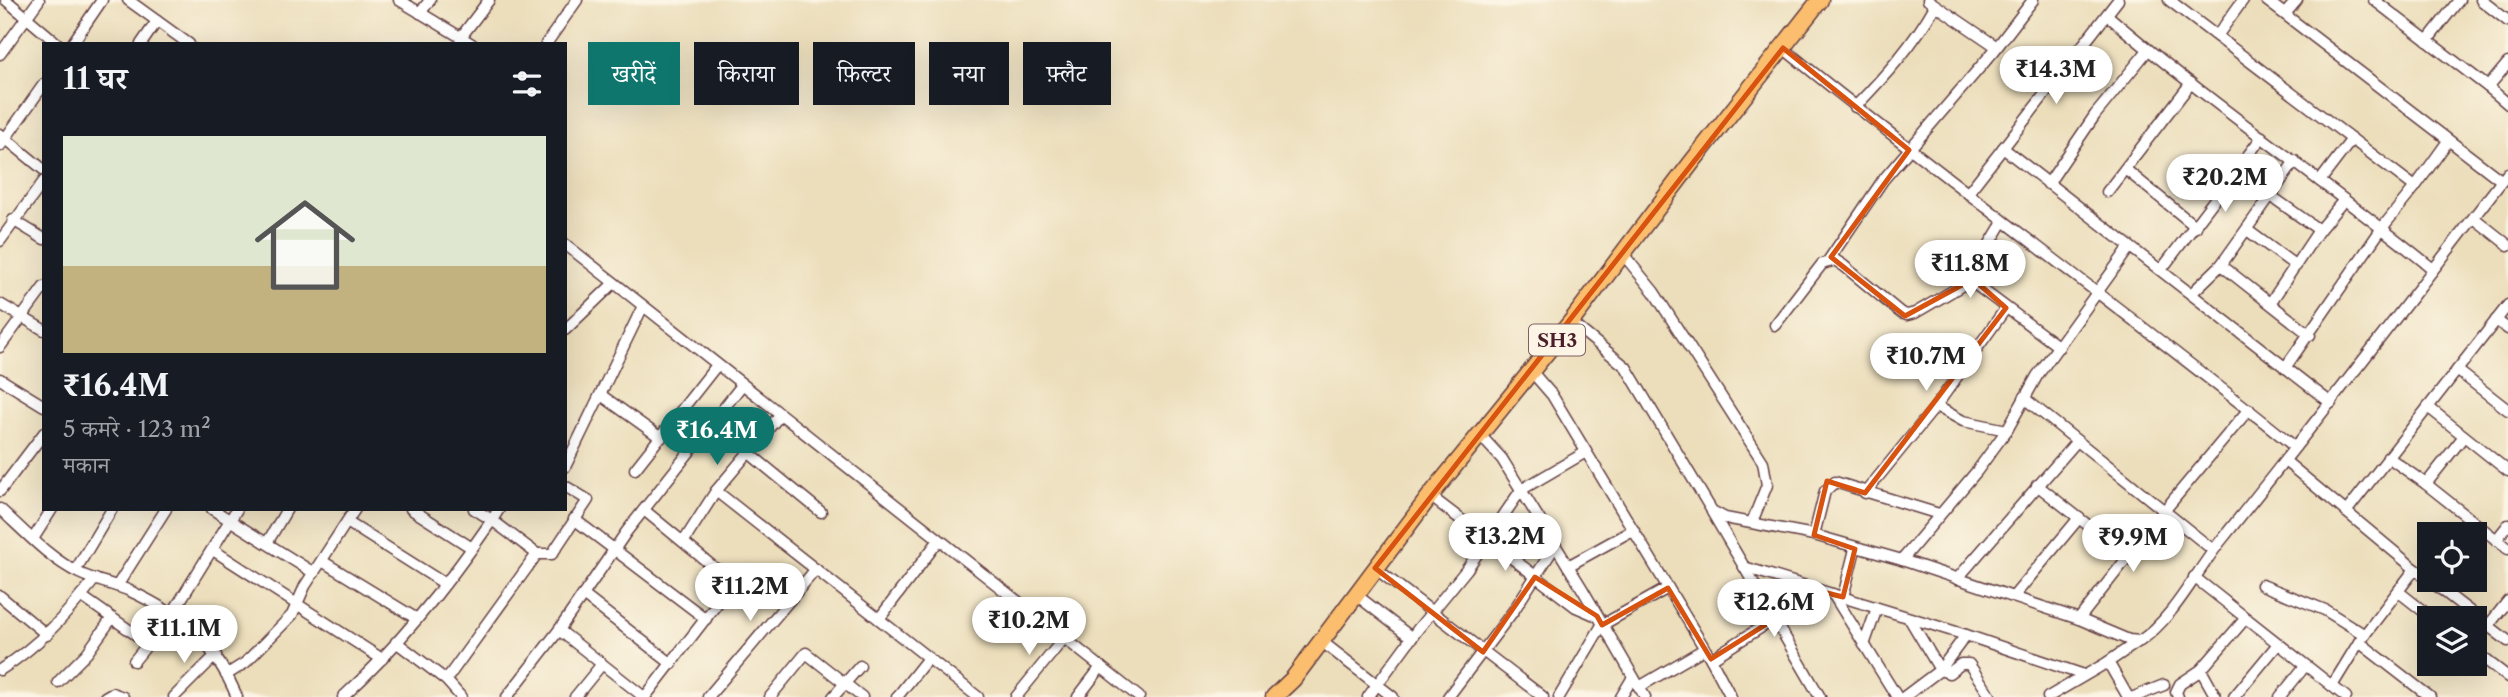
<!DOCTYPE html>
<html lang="hi">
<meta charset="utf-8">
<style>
:root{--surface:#171b24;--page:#242831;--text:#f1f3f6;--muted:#9ea1a6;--line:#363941;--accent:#0f766e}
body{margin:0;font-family:"Libre Caslon Text","Noto Serif Devanagari",serif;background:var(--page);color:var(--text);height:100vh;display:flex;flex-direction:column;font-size:26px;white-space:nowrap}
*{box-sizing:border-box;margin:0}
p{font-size:23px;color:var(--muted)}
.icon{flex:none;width:38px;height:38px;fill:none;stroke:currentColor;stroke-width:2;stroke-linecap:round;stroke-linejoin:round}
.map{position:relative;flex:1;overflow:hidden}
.sheet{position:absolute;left:42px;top:42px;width:525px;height:469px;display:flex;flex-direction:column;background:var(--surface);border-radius:0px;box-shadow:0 7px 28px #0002}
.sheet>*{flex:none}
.banner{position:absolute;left:588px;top:42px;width:665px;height:63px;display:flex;gap:14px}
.buttons{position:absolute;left:2417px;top:522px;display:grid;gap:14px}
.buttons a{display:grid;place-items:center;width:70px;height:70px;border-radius:0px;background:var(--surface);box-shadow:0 7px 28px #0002;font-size:35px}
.price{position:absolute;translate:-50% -60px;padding:0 16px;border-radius:24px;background:#fff;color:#222;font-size:23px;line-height:46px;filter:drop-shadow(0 2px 4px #0008)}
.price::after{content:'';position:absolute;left:50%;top:42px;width:21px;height:16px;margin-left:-10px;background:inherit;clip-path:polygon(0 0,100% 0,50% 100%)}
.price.active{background:var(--accent);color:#fff}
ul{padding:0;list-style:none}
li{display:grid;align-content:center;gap:14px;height:371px;padding:0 21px}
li+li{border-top:2px solid var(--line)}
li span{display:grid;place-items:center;height:217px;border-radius:0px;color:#555}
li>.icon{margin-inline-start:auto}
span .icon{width:126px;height:126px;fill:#fffc;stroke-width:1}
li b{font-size:30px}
h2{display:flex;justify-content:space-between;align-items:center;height:84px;padding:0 21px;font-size:30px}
.chip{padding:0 24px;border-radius:0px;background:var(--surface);box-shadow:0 7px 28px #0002;font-size:24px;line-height:63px}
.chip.active{background:var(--accent);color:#fff}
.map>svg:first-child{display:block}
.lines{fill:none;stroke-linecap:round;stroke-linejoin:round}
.minor-casing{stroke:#623c41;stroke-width:13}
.primary-casing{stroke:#623c41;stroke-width:19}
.minor{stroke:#fff;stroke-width:10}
.primary{stroke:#fbbe6e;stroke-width:16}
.marked{fill:none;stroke:#d8530f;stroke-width:5;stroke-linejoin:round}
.labels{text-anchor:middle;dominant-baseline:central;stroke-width:7;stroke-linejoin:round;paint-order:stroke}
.shield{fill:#fcf5e5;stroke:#7f5f63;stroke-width:2}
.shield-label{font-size:19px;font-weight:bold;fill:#4a1f2b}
</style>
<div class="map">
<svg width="2508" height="697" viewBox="0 0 2508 697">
<rect width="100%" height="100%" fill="#fcf5e5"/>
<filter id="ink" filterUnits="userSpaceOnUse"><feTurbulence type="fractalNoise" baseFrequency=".0143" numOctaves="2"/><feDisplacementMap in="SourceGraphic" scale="14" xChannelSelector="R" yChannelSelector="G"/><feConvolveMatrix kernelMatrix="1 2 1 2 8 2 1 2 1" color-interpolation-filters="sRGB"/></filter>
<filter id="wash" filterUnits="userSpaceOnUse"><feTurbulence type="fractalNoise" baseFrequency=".00686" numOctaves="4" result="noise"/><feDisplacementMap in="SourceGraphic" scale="28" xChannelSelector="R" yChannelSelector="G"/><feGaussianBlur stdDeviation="1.57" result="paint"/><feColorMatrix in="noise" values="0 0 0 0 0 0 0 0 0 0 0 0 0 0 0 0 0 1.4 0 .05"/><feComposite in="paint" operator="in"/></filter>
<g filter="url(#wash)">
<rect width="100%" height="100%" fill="#ecdebb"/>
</g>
<g filter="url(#ink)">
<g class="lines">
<defs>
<g id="minor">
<path d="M 6,0 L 58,44"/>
<path d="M 128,0 L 189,44"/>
<path d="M 399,0 L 472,44"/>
<path d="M 1928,0 L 1997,47"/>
<path d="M 2169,0 L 2415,187 L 2448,141"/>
<path d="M 2266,0 L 2502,181"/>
<path d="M 2374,0 L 2488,87 L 2508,104"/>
<path d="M 2481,0 L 2508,21"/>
<path d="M 420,13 L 430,0"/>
<path d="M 2285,14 L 2297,0"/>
<path d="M 2107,15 C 2212,105 2326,182 2433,269"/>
<path d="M 2217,36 L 2243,0"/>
<path d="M 461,37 L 489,0"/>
<path d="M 2427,41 L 2459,0"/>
<path d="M 72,44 L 102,0"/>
<path d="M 141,44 L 157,21"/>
<path d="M 546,44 L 577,0"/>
<path d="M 1783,48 C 1951,185 2127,311 2295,447"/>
<path d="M 0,54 L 39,0"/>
<path d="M 2488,87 L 2508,63"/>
<path d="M 1855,107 C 1885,76 1914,44 1935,6"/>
<path d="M 0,134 L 44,170"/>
<path d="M 0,146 L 44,84"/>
<path d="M 2003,148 L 2331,403"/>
<path d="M 2125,169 L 2196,227"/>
<path d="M 2320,181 L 2352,139"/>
<path d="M 2048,184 L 2095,115 L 2148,50"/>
<path d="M 2107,192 L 2191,83"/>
<path d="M 1968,193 L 2118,0"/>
<path d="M 2271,196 L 2319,230"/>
<path d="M 2474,218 L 2508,245"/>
<path d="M 13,220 L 44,239"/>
<path d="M 2003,222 L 1973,272 L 1973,279 L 1976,285 L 2059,347"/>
<path d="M 2247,230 L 2296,266"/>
<path d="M 0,241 L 44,181"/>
<path d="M 565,244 L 1139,697"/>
<path d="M 1623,254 L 1654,292 L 1763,462 L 1767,485 L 1752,522"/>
<path d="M 1828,261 L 1883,180 L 1994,51 L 2033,0"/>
<path d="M 2221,265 L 2310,335"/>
<path d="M 2161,270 L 2262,137"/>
<path d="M 2192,293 L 2221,265 L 2295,161"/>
<path d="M 2271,302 L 2319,230 L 2344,200"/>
<path d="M 0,304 L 44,330"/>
<path d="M 2496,320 L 2508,329"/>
<path d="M 1571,322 L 1626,367 L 1712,511 L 1725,518 L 1814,535 L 1902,560 L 2079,619 L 2129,640 L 2140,641 C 2174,618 2197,570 2223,538 C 2320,418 2413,295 2508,173"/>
<path d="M 1775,325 L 1822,264 L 1835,260 L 1844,266 L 1901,313 L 1907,315 L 1915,313 L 1973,279"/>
<path d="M 565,330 L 614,283"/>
<path d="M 0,347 L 44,287"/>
<path d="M 2285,368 L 2382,228 L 2415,187"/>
<path d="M 2457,370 L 2508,410"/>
<path d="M 1532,372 L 1552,395 L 1711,659 L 1731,697"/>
<path d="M 0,379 L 44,406"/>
<path d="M 601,395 L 661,438"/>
<path d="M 2024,398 L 2213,550"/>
<path d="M 1936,406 L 1963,421 L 2007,430"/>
<path d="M 2428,407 L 2508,471"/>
<path d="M 1480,435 L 1502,459 L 1583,590 L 1645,697"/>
<path d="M 749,453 L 821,512"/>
<path d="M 2388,457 L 2426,484 L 2508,549"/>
<path d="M 2285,461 L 2415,569 L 2508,641"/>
<path d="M 565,467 L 643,306"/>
<path d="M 635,469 L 717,365"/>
<path d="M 2426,484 L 2464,436"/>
<path d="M 2037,485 L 2127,556"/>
<path d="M 0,491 L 44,433"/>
<path d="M 716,491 L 978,697"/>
<path d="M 1865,493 L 1936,406 L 2006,308"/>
<path d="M 1430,496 L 1576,607 L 1597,616"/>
<path d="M 0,509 C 24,531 50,559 79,573 C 95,581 114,584 130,591 C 184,616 214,642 237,697"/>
<path d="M 212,509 L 314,573"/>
<path d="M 411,509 L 472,548"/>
<path d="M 499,509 L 492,520 L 537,554"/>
<path d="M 644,510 L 733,583 L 645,697"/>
<path d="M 1712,512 L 1820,697"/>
<path d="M 2346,512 L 2508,305"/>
<path d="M 574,519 L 706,619"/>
<path d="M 347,522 L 445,584"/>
<path d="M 1814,535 L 1825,491 L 1835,482 L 1939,514"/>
<path d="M 33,539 L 52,509"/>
<path d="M 2496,540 L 2508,525"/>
<path d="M 684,541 L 716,491 L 780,415"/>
<path d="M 267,543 L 287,509"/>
<path d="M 213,550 L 382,659"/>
<path d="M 1902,560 L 1977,471 L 2007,430 L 2037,376 L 2129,248"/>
<path d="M 322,561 L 417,619"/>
<path d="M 1568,566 L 1633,530"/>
<path d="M 1744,567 L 1966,635 L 2084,675"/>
<path d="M 1375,568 L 1543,697"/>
<path d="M 75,571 L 112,509"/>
<path d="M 2194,577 L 2346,697"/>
<path d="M 1957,579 L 2077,441"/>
<path d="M 2262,585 L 2325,610 L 2365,635"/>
<path d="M 117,586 L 166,509"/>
<path d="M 2399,592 L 2432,618"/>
<path d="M 1355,594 L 1412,638"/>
<path d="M 1833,594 L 1897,697"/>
<path d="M 583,595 L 672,664"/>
<path d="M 0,596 L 47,635"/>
<path d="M 81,596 L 149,644"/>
<path d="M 2014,596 L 2079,518"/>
<path d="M 1843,597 L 1855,549"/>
<path d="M 1909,618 L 1940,670 L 1949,673 L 1961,664 L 1969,664 L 1991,697"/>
<path d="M 879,619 L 939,540"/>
<path d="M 2079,619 L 2164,511 L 2249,409"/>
<path d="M 2488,626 L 2508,601"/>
<path d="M 559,630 L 644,697"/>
<path d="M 1321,641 L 1393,697"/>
<path d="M 396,642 L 446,680 L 461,697"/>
<path d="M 2359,642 L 2430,697"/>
<path d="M 1864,645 L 1877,608"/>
<path d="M 2474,651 L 2508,677"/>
<path d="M 1711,659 L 1819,591"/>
<path d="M 134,661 L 172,614 L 237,509"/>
<path d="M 2108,662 L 2128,697"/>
<path d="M 0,670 C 41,644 65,616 95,579"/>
<path d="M 2201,670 L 2216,697"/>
<path d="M 226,675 L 245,663 L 292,615 L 305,586 L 355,509"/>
<path d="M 446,680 L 537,554 L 552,554 L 588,500 L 565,486"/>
<path d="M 58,682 L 87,653 L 112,618"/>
<path d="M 2332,686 L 2359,642 L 2415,569"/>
<path d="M 1639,687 L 1704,649"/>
<path d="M 105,697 L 112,693 L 123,697"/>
<path d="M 174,697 L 216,655"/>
<path d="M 343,697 C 400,645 448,584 492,520 L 474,509"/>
<path d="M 507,697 L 559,630 L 627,531 L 742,385"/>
<path d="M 575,697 L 602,664"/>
<path d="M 708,697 L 816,569"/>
<path d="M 770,697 L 806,653 L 862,697"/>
<path d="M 833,697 L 860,666"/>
<path d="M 897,697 L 928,658"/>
<path d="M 1016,697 L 1065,637"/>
<path d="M 1078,697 L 1101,667"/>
<path d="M 1368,697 L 1418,629 L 1467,569 L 1521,490 L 1586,452"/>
<path d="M 1448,697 L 1514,610 L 1555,546"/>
<path d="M 1559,697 L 1602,625 L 1668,588"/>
<path d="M 1621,697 L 1633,677"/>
<path d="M 1904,697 L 1940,670 L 1966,635"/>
<path d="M 2048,697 L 2108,662 L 2139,641"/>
<path d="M 2134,697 L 2164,685"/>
<path d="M 2178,697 L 2176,692 L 2180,684 L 2201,670 L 2245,619"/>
<path d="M 2234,697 L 2278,644"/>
<path d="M 2280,697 L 2305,666"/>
</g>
<path id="primary" d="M 1274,697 L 1293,679 L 1430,496 L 1571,322 L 1692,162 L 1820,0"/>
</defs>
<use href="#minor" class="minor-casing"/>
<use href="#primary" class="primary-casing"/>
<use href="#minor" class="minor"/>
<use href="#primary" class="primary"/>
</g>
</g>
<path class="marked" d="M 1783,48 L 1909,150 L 1831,257 L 1905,316 L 1973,279 L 2006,308 L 1865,493 L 1827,481 L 1814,535 L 1855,549 L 1843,597 L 1819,591 L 1711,659 L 1668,588 L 1602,625 L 1597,616 L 1535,577 L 1483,652 L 1375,568 Z"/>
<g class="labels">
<rect class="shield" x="1529" y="324.5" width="56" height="31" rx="5"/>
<g class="shield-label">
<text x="1557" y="340">SH3</text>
</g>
</g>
</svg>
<div class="buttons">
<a><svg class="icon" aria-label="locate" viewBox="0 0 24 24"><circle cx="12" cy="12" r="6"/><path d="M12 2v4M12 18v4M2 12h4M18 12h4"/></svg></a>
<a><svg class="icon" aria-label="layers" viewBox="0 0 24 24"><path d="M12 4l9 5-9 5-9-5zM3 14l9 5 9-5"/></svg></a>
</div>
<b class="price" style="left:2056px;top:106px">₹14.3M</b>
<b class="price" style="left:2225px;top:214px">₹20.2M</b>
<b class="price" style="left:1970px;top:300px">₹11.8M</b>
<b class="price" style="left:1926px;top:393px">₹10.7M</b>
<b class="price active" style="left:717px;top:467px">₹16.4M</b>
<b class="price" style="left:1505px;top:573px">₹13.2M</b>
<b class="price" style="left:2133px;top:574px">₹9.9M</b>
<b class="price" style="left:750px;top:623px">₹11.2M</b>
<b class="price" style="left:1774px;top:639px">₹12.6M</b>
<b class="price" style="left:1029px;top:657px">₹10.2M</b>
<b class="price" style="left:184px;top:665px">₹11.1M</b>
<div class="banner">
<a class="chip active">खरीदें</a>
<a class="chip">किराया</a>
<a class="chip">फ़िल्टर</a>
<a class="chip">नया</a>
<a class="chip">फ़्लैट</a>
</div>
<section class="sheet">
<h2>11 घर<svg class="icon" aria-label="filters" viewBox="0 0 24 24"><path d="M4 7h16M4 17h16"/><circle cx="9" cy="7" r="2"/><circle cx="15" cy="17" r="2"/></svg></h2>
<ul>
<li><span style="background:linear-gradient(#dfe7d0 60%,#c2b280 0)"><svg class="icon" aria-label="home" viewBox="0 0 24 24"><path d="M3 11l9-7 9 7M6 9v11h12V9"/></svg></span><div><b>₹16.4M</b><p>5 कमरे · 123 m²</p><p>मकान</p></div></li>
</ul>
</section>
</div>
